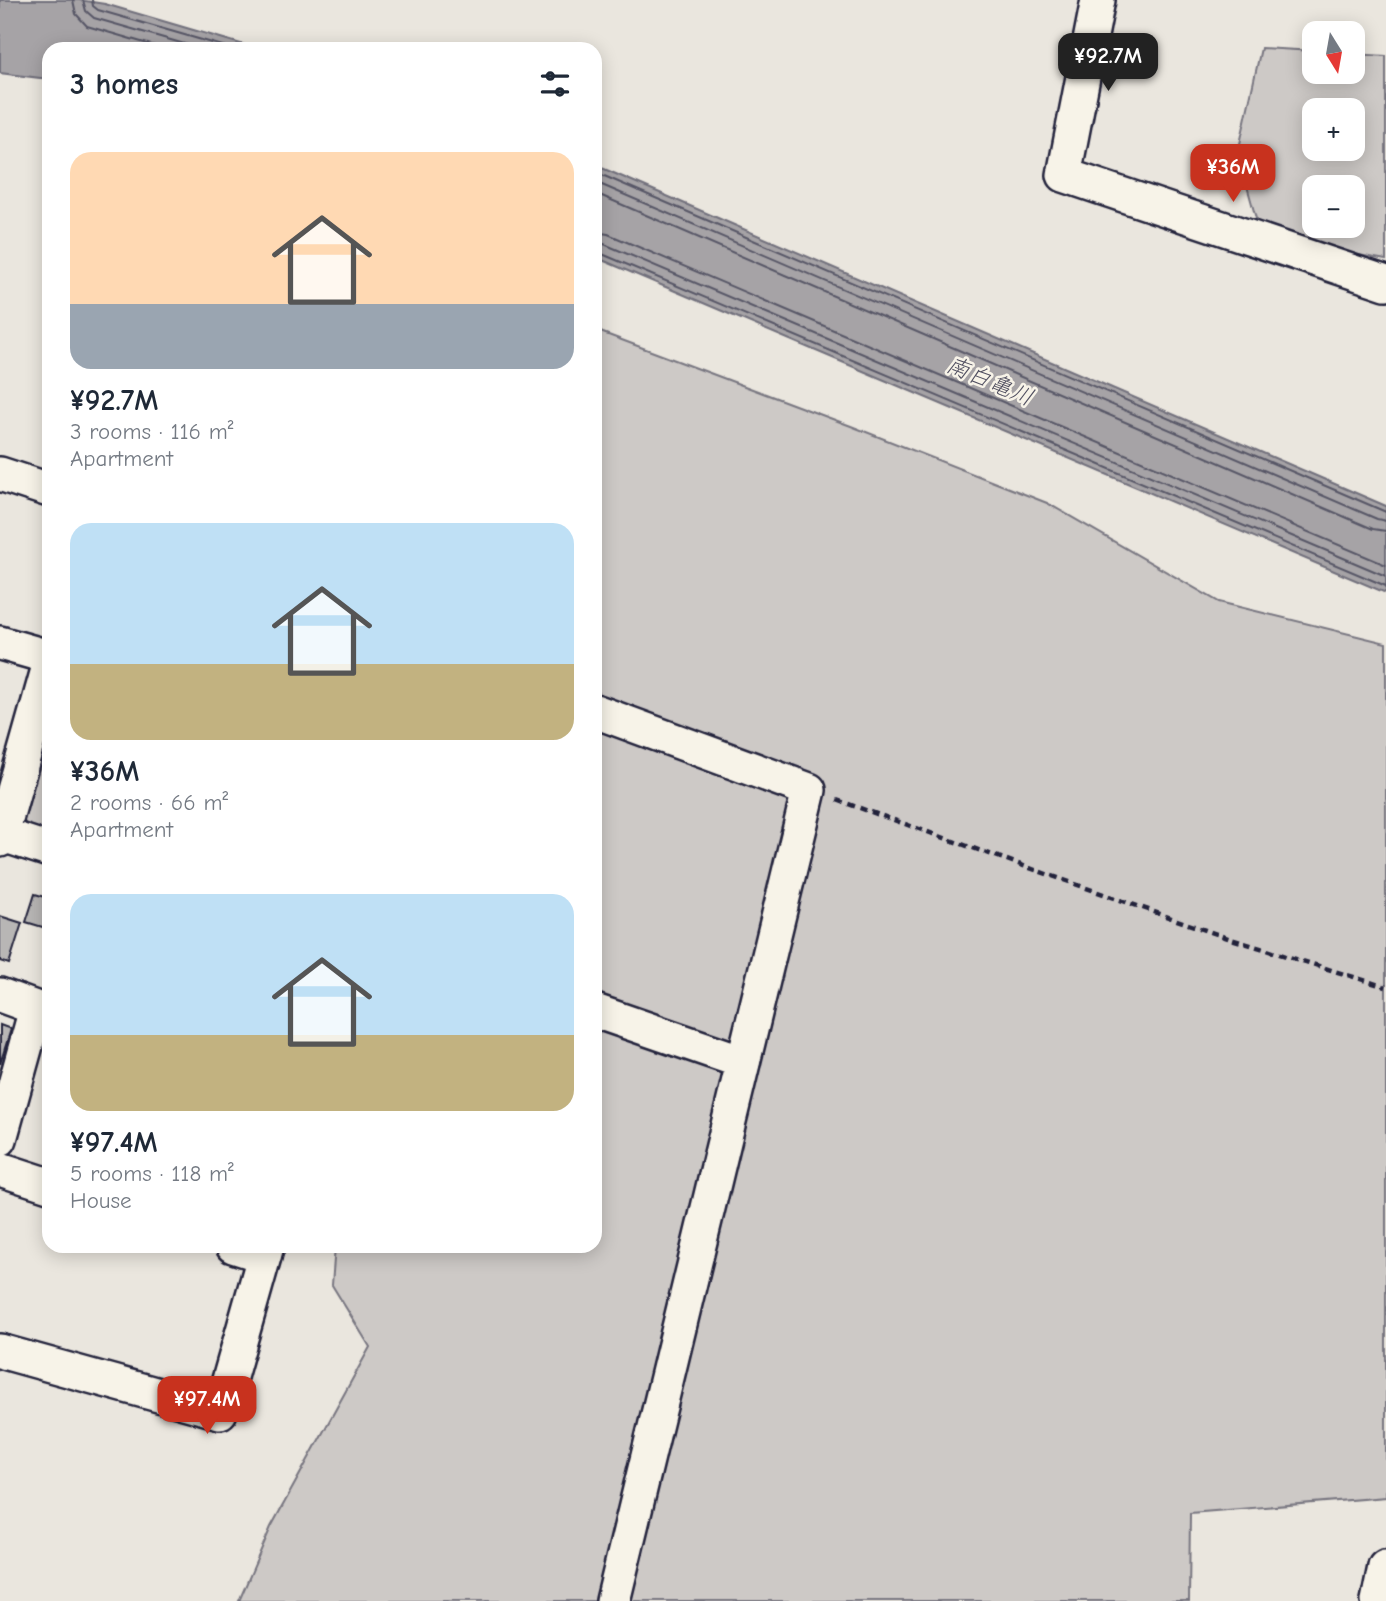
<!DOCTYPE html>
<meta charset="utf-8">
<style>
:root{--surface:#fff;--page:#f6f6f7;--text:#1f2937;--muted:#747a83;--accent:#c8321e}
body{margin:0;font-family:"Comic Neue","Klee One",sans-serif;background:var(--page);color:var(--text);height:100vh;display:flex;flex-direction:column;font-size:26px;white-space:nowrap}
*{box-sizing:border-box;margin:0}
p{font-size:23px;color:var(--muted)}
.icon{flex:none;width:38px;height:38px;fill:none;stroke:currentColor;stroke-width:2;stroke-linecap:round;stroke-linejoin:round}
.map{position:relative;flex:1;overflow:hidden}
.details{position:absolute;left:42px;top:42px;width:560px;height:1211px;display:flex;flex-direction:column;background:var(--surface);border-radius:21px;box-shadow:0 4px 18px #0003}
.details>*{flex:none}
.needle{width:46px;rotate:169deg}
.buttons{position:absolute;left:1302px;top:21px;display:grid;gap:14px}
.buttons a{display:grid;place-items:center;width:63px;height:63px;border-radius:14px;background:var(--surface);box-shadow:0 4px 18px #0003;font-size:35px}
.price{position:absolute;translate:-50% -60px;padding:0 16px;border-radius:14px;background:var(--accent);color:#fff;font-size:23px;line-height:46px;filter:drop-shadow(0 2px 4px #0008)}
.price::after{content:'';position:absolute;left:50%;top:42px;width:21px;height:16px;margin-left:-10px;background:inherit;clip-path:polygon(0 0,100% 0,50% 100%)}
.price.on{background:#222;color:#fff}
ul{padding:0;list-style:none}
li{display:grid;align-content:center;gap:14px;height:371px;padding:0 28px}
li span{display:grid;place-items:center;height:217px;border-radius:21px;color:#555}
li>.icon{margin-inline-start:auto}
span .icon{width:126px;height:126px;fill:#fffc;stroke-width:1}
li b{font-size:30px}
h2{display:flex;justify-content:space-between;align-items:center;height:84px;padding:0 28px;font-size:30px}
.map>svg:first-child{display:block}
.green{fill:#cdc9c6;stroke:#787680;stroke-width:2;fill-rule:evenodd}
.water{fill:#a6a3a6;stroke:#716f7b;stroke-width:2}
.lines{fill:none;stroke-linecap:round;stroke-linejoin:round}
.shore{stroke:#575666;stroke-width:2}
.building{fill:#b8b6b5;stroke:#22223b;stroke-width:2}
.minor-casing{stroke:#22223b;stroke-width:38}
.path{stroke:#22223b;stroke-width:4.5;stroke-dasharray:7 5;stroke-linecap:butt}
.minor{stroke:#f7f3e8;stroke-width:33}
.labels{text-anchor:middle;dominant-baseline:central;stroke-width:5;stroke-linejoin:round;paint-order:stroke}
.water-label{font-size:23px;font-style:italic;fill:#504f60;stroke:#f7f3e8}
</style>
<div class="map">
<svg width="1386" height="1601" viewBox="0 0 1386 1601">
<rect width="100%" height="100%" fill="#eae6de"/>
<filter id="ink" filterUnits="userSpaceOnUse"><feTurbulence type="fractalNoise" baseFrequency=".0143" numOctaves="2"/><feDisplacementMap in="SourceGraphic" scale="14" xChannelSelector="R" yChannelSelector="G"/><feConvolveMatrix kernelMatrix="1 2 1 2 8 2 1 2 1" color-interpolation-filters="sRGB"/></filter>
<g filter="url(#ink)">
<g class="green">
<path d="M 1261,48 L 1314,51 L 1314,72 L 1353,72 L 1353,54 L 1386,56 L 1386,260 L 1261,237 L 1238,153 ZM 1314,110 L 1353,110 L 1353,149 L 1314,149 ZM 1314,187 L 1353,187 L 1353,226 L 1314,226 Z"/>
<path d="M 595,330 L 851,426 L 1047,503 L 1219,602 L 1386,643 L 1386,1497 L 1190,1513 L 1189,1601 L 239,1601 L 271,1527 L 370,1347 L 332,1285 L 335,1246 L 595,1246 Z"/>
<path d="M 49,712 L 49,834 L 27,827 L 18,809 Z"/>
</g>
<g class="water">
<path d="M 0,0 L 79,0 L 105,4 L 258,49 L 49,49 L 49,79 L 0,73 Z"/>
<path d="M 595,165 L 1386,506 L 1386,593 L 595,257 Z"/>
</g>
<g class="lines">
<g class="shore">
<path d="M 73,0 L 76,14 L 87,26 L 165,49"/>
<path d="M 83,0 L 86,11 L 94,18 L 202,49"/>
<path d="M 92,0 L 93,6 L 98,10 L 233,49"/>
<path d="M 595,172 L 1386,512"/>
<path d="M 595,182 L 1377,519 L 1386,521"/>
<path d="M 595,193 L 1373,529 L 1386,531"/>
<path d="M 595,232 L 608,234 L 1386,565"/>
<path d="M 595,242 L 604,244 L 1386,576"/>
<path d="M 595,251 L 1386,586"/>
</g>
</g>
<g class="building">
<path d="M 35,894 L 49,898 L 49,929 L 26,922 Z"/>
<path d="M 0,916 L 22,923 L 9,964 L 0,961 Z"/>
<path d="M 0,1025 L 11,1029 L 0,1064 Z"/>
</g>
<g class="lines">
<defs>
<g id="minor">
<path d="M 1098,0 L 1064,175 L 1386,283"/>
<path d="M 0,474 L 49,490"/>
<path d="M 0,643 L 49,657"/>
<path d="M 595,711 L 809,790 L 613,1601"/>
<path d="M 0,834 L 49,850"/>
<path d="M 0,840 L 49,666"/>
<path d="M 0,995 L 49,1013"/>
<path d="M 595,1011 L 743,1062"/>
<path d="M 0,1139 L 36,1009"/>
<path d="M 0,1169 L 49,1185"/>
<path d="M 233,1246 L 264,1256"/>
<path d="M 0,1351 L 220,1412 L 267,1246"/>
<path d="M 1378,1601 L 1385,1567"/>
</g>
</defs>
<use href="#minor" class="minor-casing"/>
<path class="path" d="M 837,800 L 1225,937 L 1386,987"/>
<use href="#minor" class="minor"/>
</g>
</g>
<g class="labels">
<g class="water-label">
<text transform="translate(990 381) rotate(23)">南白亀川</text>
</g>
</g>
</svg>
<div class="buttons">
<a><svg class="needle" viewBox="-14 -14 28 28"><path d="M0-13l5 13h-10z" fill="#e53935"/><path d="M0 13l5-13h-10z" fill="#747a83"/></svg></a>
<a>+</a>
<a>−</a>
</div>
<b class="price on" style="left:1108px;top:93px">¥92.7M</b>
<b class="price" style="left:1233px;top:204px">¥36M</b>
<b class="price" style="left:207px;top:1436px">¥97.4M</b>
<section class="details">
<h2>3 homes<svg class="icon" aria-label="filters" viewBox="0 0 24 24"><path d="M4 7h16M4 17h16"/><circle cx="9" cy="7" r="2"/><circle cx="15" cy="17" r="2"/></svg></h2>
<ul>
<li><span style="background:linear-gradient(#ffd9b3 70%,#9aa5b1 0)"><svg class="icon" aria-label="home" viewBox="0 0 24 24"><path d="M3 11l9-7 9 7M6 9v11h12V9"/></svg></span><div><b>¥92.7M</b><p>3 rooms · 116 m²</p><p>Apartment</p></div></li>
<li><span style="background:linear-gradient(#bfe0f5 65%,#c2b280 0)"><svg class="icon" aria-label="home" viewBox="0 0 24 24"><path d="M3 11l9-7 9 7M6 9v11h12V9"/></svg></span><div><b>¥36M</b><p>2 rooms · 66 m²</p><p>Apartment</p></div></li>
<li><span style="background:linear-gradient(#bfe0f5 65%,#c2b280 0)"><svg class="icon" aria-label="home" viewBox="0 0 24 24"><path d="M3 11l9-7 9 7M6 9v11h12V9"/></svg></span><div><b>¥97.4M</b><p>5 rooms · 118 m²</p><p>House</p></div></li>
</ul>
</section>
</div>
